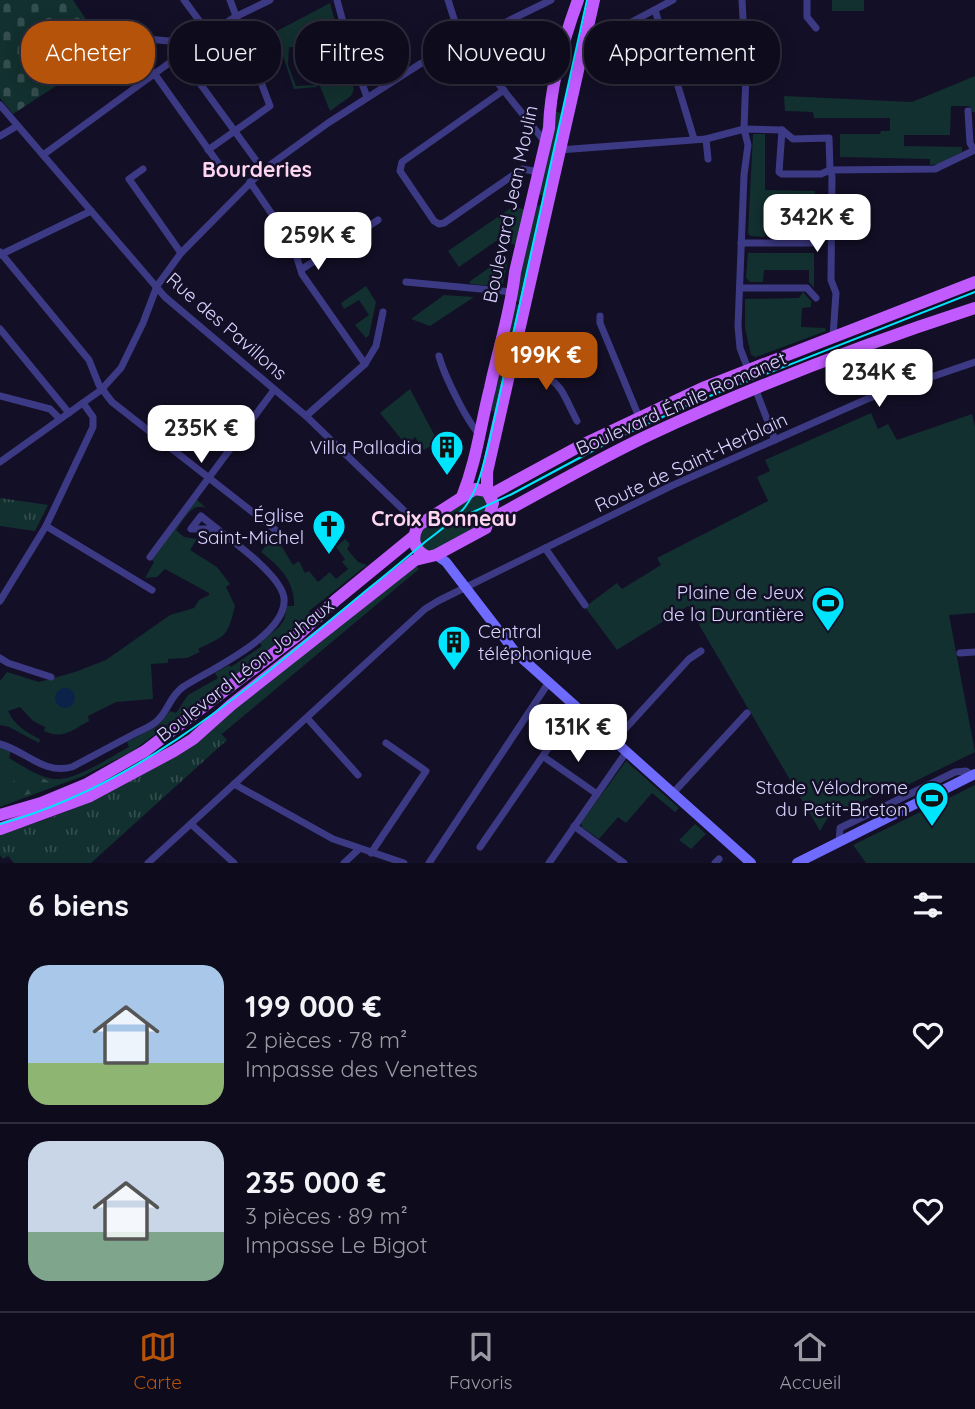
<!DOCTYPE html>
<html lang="fr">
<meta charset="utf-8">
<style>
:root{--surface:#0e0b1c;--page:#1c1929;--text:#f1f3f6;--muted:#9b9ba3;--line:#2e2b3b;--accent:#b45309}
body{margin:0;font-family:Quicksand,sans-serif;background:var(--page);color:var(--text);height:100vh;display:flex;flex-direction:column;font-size:26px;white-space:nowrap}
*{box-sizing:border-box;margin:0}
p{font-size:23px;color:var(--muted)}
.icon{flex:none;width:38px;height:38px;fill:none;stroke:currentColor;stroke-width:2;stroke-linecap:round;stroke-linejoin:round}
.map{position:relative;height:863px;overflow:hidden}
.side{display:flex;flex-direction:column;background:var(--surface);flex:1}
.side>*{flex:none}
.hud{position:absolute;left:21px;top:21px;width:934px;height:63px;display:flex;gap:14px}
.price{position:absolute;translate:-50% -60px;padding:0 16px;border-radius:14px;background:#fff;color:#222;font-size:23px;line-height:46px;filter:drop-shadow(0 2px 4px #0008)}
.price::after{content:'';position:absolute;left:50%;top:42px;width:21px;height:16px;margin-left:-10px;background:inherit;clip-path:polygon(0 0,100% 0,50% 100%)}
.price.on{background:var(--accent);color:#fff}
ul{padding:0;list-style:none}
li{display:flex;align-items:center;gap:21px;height:175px;padding:0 28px}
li+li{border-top:2px solid var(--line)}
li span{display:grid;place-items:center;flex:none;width:196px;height:140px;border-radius:21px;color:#555}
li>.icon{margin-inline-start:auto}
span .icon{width:84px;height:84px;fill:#fffc;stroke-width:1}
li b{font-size:30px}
h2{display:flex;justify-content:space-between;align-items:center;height:84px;padding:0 28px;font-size:30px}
.pill{padding:0 24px;border-radius:28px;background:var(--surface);box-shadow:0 4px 18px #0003,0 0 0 2px var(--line);font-size:24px;line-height:63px}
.pill.on{background:var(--accent);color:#fff}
.dock{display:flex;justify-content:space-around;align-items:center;height:98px;border-top:2px solid var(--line);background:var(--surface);font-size:19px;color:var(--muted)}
.dock a{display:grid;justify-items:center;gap:4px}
.dock .on{color:var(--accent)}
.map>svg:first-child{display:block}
.green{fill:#12302f}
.forest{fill:url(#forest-firs)}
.cemetery{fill:url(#cemetery-stones)}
.park{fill:url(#park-tufts)}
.water{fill:#0c2248}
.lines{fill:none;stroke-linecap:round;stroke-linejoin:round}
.street{stroke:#3d3a85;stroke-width:7}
.secondary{stroke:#6f6bff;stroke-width:10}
.primary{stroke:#c25bff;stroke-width:12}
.tram{stroke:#00e5ff;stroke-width:2}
.labels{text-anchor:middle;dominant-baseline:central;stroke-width:5;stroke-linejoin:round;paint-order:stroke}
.street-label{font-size:19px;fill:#d9d4ff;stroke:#130f26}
.poi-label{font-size:19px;fill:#d9d4ff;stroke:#130f26;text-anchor:end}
.neighbourhood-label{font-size:21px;font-weight:bold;fill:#ffd6f0;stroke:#130f26}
</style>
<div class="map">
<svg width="975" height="863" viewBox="0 0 975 863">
<defs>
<pattern id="forest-firs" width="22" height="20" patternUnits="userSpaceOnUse" patternTransform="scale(1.75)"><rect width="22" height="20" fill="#12302f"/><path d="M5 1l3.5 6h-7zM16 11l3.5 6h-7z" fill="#344d4e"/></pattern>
<pattern id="cemetery-stones" width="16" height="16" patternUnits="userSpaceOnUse" patternTransform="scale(1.75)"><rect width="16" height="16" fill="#12302f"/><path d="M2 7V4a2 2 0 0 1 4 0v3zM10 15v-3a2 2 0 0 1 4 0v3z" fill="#344d4e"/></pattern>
<pattern id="park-tufts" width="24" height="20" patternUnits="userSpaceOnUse" patternTransform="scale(1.75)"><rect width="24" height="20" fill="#12302f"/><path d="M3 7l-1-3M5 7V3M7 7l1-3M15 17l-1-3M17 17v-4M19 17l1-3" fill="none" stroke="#344d4e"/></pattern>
</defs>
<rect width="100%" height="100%" fill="#130f26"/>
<g class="green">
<rect x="832" y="0" width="32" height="11"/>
<path d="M 330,3 L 342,48 L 331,47 L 331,31 L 313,30 L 311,48 L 289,47 L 288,65 L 296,86 L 316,85 L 317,87 L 294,89 L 275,32 Z"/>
<path d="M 321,64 L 333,64 L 333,68 L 324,68 L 324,86 L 343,86 L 344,68 L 347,68 L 354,89 L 351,96 L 330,111 L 320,86 Z"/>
<path d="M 975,76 L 975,112 L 972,112 L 969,106 L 951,106 L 950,135 L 904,135 L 904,146 L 962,147 L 962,152 L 939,164 L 930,165 L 930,159 L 840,157 L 840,134 L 880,134 L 881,131 L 890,131 L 890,118 L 814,118 L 813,112 L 785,111 L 784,96 L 912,102 Z"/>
<path d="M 552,111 L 567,114 L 545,196 L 537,194 Z"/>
<path d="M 753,134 L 765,134 L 765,190 L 815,191 L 814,225 L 765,225 L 765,237 L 751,236 L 748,233 Z"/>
<path d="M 535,205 L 543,206 L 521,302 L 514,300 Z"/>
<path d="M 512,207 L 524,209 L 516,245 L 508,243 L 507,247 L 504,246 L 504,242 L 496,241 L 459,267 L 448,251 Z"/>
<path d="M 748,253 L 814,253 L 814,288 L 809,282 L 809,270 L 764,270 L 763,282 L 750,282 L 746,278 Z"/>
<path d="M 500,260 L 508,262 L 502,287 L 471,284 L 469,282 Z"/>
<path d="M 366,286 L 376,302 L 369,335 L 366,338 L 355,325 L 369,315 L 359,300 L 344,309 L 341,303 Z"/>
<path d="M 803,292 L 811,301 L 811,307 L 802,308 L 801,327 L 825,328 L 826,331 L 756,357 L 751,355 L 745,328 L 745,299 L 799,298 Z"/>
<path d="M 444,295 L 474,297 L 430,326 L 411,319 Z"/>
<path d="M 512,304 L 521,305 L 497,412 L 489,410 Z"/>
<path d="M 410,389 L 438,442 L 424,450 L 415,437 L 406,445 L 380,413 Z"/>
<path d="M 871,413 L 878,429 L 888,424 L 897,440 L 972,414 L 975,426 L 975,613 L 949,615 L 975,752 L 895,791 L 875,795 L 827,819 L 820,831 L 688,606 L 617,650 L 585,607 L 617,583 L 622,589 L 661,565 L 657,558 L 768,501 L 757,477 L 770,471 L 765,460 Z"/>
<path d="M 475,494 L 482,495 L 488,502 L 484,522 L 438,551 L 427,552 L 417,539 L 420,530 Z"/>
<path d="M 196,499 L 206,508 C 191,502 184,520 176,530 L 184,537 L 197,539 L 190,550 L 217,567 L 230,584 L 226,587 L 235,606 C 227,637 227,635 198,649 L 200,652 L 187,658 L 168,659 L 168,663 L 151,664 L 153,699 L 116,702 L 88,716 L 89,721 C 72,730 63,740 44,731 L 45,727 L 33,721 L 20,707 L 8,711 C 14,725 27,733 40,739 L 39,743 L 9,727 L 0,725 L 0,681 L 7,672 L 39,682 L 75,672 L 106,660 L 170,615 L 194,608 L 199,600 L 209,595 L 209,593 L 165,569 L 157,577 L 145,578 L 154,562 L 151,559 Z"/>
<path d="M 272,538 L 282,547 L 293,565 L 299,561 L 305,573 L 309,571 L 318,582 L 330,572 L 336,579 L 348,569 L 342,562 L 345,559 L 336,547 L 345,539 L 350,544 L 347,549 L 358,562 L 367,565 L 309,611 L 311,615 L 244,669 L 131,752 L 83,776 L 0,807 L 0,747 L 11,751 L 9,758 C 23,766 38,777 54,779 C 76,781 110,757 129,747 L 127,742 L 158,726 L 170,711 L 176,713 L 188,695 L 218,678 L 215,673 L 229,665 L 231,667 L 262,646 L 260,643 L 279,627 L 284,620 L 287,606 L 294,606 C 295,581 279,566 261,552 Z"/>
<path d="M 415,565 L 419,569 L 222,734 L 215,727 L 233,710 Z"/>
<path d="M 626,761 L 679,808 L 675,812 L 652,793 L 626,823 L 618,817 L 599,839 L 582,827 L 581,823 Z"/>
<path d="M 975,785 L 975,863 L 866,863 L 853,845 Z"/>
<path d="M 695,824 L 706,834 L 691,849 L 679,840 Z"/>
</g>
<path class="forest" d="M 12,764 L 46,780 L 50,783 L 50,788 L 12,799 L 6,792 L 14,781 L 9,769 Z"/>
<path class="cemetery" d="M 0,0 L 73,0 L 108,52 L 13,114 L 0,98 Z"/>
<g class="park">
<path d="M 0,498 L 48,505 L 35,531 L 0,526 Z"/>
<path d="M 215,727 L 227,740 L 91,863 L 14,863 L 8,856 L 3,859 L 0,855 L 0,834 C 79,812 150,775 215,727 Z"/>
</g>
<circle class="water" cx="65" cy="698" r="10"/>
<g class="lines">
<g class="street">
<path d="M 184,0 L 209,34"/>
<path d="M 337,0 L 353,59 L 367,97"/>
<path d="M 448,0 L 462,44"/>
<path d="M 742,0 L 746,74 L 744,129 L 748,145 L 744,175 L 738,326 L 740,348 L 748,369"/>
<path d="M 807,0 L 807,17 L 816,28"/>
<path d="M 655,10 L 694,139"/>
<path d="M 127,37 L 169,41 L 263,170"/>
<path d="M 587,40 L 596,41 L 673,0"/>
<path d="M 469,41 L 484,66 L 546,143"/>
<path d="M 154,73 L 218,163"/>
<path d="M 504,90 L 402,162 L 400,171 L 434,221 L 439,224 L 444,223 L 522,169 L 539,172"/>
<path d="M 0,105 L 165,297 L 306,416 L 419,525"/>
<path d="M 968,111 L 970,143 L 974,150"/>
<path d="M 782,130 L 779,172 L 782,174 L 821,174 L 830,170 L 832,176 L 831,280 L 836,293 L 833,336"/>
<path d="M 0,136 L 17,126"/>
<path d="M 706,139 L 708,159"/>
<path d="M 208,150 L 270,106 L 230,0"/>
<path d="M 559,150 L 706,139 L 744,129 L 782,130 L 793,139 L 829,138 L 830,170 L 935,169 L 975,150"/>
<path d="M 43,155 L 209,34 L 235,17 L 270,0"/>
<path d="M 143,169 L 129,179 L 181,253"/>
<path d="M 250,182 L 293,245 L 302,274 L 365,364"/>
<path d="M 741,243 L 811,243"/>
<path d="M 0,252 L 89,360 L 99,385 L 112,402 L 287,539"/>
<path d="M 0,255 L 91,211"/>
<path d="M 302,269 L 378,220"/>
<path d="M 406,282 L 513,292"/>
<path d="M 740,288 L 807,288 L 816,298"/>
<path d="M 600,316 L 600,323 L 639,417"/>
<path d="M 0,329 L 69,413"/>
<path d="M 439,356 C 444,375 467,422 480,435"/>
<path d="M 510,369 C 560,378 555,377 577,421"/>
<path d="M 755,388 L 775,440"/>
<path d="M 0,396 L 50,409 L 60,419"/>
<path d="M 306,416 L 365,364 L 376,346 L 383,312"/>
<path d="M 0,462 L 101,390 L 121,368 L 143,323 L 157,286 L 181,253 L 263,170 L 328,123 L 420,64 L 551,0"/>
<path d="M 46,526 L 152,590"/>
<path d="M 545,548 L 585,605"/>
<path d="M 150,557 L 274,390"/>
<path d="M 0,601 L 46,526 L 93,427 L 93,417 L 83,403"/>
<path d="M 960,653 L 975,652"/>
<path d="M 0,658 L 8,663 L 51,677"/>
<path d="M 307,718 L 358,775"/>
<path d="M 615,740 L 689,659 L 701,651"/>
<path d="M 0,744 C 26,751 44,775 72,767 C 93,756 113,745 134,734 C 141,730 151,727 157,721 C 168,711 170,696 183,687 C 209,670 288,635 284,598 C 281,573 221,533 201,516 L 191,529 L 217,529"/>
<path d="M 544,757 L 597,794"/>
<path d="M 234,784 L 333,839 L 404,863"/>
<path d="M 674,792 L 747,713"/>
<path d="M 191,824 L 234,863"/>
<path d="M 574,826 L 624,863"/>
<path d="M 839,842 L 840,828 L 955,772 L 966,771 L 973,775"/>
<path d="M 480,847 L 558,734"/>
<path d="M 371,853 L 426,771 L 386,743"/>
<path d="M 148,863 L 425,609 L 438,601 L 671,486 L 867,399 L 975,362"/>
<path d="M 344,863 L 359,849"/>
<path d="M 429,863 L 549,682"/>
<path d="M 549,863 L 627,751"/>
<path d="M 715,863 L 719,859"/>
</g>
<g class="secondary">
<path d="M 436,555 L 446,562 L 516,653 L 751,863"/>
<path d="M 797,863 L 975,774"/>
</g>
<g class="primary">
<path d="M 490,495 L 580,446 L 705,387 L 975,282"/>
<path d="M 462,497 C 477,459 480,427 490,388 C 498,350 511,311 515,272 L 549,128 C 550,85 563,41 578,0"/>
<path d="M 489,520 C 542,492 594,461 649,435 C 754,386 864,344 975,308"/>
<path d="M 426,556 C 413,549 411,537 419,525 L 475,489 L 487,491"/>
<path d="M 0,815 L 41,803 L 87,784 L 145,751 L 298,635 L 336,600 L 413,537"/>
<path d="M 0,829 L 90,796 L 174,751 L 193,739 L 231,705 L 415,560 L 436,555 L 486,528 L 493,503 L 487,491 L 487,472 L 594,0"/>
</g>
<g class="tram">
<path d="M 458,519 L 512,494 L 613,440 L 697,401 L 975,292"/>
<path d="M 0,824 C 144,784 255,682 368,589 C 387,574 406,558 425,542 C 439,531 454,521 465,507 C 479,488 483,466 489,443 L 587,0"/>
</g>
</g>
<defs>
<symbol id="building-pin" viewBox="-11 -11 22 30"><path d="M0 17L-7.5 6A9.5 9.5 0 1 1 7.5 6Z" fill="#00e5ff" stroke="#130f26"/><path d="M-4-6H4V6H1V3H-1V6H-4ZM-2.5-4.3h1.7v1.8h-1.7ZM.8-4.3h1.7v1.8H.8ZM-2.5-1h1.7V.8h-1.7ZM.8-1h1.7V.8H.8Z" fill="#111"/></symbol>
<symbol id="church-pin" viewBox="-11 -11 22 30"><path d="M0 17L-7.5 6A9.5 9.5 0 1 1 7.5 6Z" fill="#00e5ff" stroke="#130f26"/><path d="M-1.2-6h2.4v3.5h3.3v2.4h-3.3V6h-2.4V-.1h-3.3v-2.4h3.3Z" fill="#111"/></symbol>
<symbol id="stadium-pin" viewBox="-11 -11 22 30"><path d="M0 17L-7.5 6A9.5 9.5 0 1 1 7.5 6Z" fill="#00e5ff" stroke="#130f26"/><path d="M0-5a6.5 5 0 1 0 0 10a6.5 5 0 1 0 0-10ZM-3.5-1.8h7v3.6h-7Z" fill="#111"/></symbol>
</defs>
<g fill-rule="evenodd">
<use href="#building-pin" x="428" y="428" width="38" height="52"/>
<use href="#church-pin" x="310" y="507" width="38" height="52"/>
<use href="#stadium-pin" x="809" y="584" width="38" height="52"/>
<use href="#building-pin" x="435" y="623" width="38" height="52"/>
<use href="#stadium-pin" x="913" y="779" width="38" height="52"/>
</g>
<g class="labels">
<g class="street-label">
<text transform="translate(510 204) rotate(-78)">Boulevard Jean Moulin</text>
<text transform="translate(227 326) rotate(41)">Rue des Pavillons</text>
<text transform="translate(681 403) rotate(-24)">Boulevard Émile Romanet</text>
<text transform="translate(691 462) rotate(-25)">Route de Saint-Herblain</text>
<text transform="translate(245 670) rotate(-38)">Boulevard Léon Jouhaux</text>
</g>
<g class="poi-label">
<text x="422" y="447">Villa Palladia</text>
<text x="304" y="515">Église<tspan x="304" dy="22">Saint-Michel</tspan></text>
<text x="804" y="592">Plaine de Jeux<tspan x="804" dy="22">de la Durantière</tspan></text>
<text x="478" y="631" text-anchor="start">Central<tspan x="478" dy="22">téléphonique</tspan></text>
<text x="908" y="787">Stade Vélodrome<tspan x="908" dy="22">du Petit-Breton</tspan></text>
</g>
<g class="neighbourhood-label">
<text x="257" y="169">Bourderies</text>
<text x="444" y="518">Croix Bonneau</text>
</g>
</g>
</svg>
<b class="price" style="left:817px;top:254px">342K €</b>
<b class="price" style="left:318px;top:272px">259K €</b>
<b class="price on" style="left:546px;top:392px">199K €</b>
<b class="price" style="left:879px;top:409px">234K €</b>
<b class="price" style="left:201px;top:465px">235K €</b>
<b class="price" style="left:578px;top:764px">131K €</b>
<div class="hud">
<a class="pill on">Acheter</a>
<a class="pill">Louer</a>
<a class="pill">Filtres</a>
<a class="pill">Nouveau</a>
<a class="pill">Appartement</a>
</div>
</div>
<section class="side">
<h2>6 biens<svg class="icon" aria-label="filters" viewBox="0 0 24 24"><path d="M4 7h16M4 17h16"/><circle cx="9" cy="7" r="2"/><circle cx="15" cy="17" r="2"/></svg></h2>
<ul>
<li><span style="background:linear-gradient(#a9c7e8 70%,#8fb573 0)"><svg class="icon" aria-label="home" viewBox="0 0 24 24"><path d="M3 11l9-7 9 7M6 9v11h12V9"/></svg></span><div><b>199 000 €</b><p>2 pièces · 78 m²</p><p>Impasse des Venettes</p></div><svg class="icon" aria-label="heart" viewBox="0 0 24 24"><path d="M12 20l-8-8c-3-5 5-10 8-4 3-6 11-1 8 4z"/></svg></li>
<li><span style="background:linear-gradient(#c9d6e8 65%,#7fa58c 0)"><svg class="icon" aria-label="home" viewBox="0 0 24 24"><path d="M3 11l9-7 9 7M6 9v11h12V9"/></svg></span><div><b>235 000 €</b><p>3 pièces · 89 m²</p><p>Impasse Le Bigot</p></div><svg class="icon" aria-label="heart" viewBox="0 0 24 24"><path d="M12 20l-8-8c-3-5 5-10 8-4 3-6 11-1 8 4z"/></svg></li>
</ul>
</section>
<nav class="dock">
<a class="on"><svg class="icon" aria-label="map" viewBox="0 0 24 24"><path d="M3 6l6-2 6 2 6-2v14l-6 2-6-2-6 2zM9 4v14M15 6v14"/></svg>Carte</a>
<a><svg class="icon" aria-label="saved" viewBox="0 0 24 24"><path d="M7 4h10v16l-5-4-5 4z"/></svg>Favoris</a>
<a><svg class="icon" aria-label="home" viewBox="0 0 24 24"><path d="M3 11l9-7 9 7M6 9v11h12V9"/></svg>Accueil</a>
</nav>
